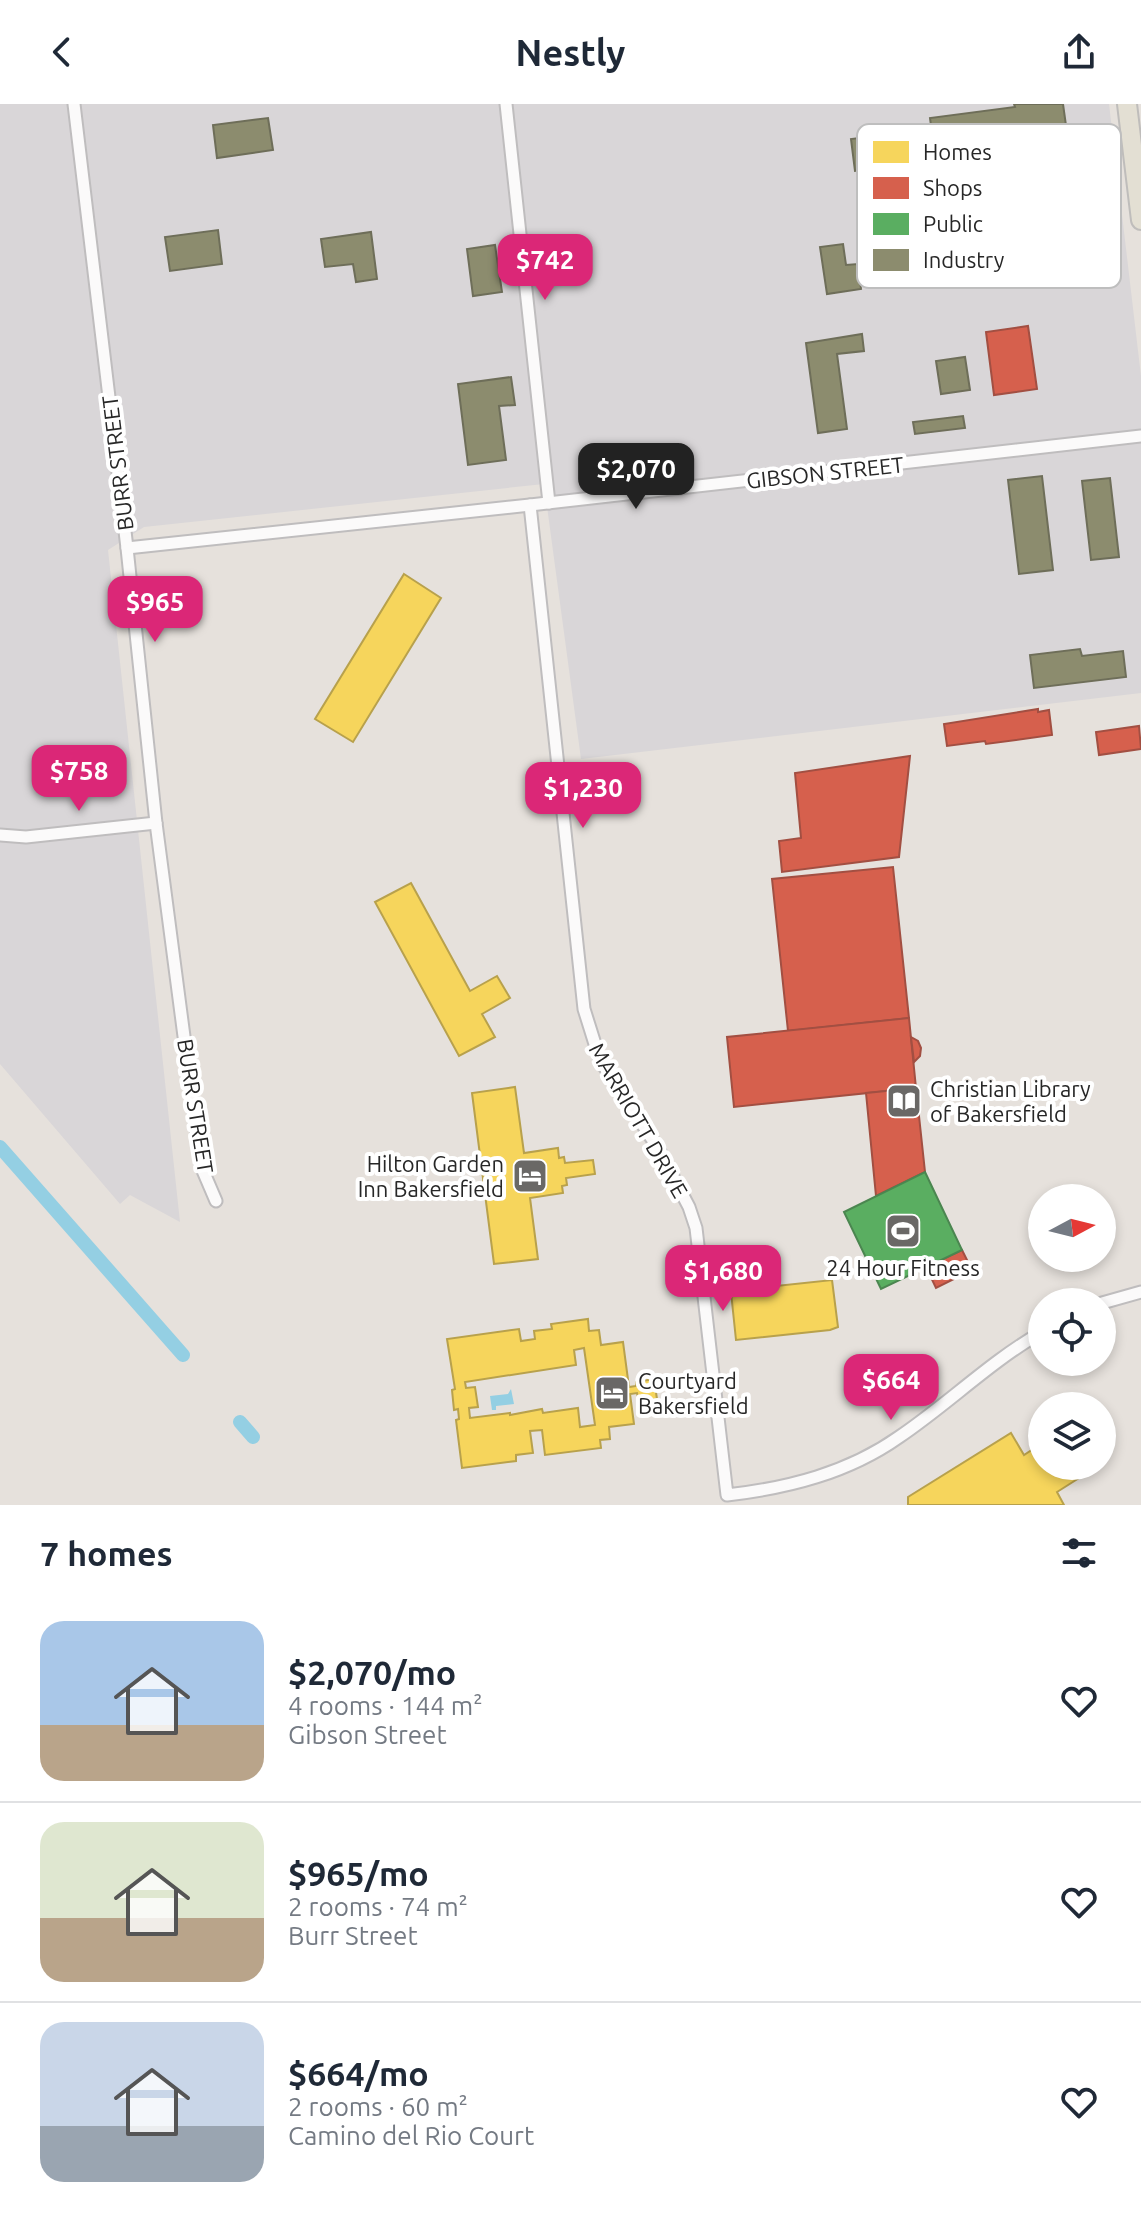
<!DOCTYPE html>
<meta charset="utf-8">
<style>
:root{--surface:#fff;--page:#f6f6f7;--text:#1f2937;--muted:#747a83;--line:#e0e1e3;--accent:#db2777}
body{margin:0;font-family:Ubuntu,sans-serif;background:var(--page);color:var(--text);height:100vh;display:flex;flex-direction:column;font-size:30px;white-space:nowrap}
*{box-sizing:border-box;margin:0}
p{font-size:26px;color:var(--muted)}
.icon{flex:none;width:44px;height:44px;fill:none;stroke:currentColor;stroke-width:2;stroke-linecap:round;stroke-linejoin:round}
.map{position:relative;height:1401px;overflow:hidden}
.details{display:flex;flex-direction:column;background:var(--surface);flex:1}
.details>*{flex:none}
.needle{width:52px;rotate:83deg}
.tools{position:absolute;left:1028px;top:1080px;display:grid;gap:16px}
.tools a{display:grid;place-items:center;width:88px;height:88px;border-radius:50%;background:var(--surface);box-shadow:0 4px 12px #0003;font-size:40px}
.price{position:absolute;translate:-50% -68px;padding:0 18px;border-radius:16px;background:var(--accent);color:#fff;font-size:26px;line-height:52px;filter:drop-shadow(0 2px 4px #0008)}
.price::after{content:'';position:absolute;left:50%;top:48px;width:24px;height:18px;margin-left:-12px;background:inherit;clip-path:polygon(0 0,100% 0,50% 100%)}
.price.current{background:#222;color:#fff}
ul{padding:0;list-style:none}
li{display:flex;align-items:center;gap:24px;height:200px;padding:0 40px}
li+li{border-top:2px solid var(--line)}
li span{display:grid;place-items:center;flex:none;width:224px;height:160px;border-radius:24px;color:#555}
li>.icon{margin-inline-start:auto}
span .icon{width:96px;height:96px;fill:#fffc;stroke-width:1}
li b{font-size:34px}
h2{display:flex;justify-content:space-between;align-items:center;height:96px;padding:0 40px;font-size:34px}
header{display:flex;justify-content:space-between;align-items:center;height:104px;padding:0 40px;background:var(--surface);font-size:36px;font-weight:600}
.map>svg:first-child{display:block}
.industrial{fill:#d9d6d8}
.water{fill:#94cfe3}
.homes{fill:#f6d55c;stroke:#b8a14c;stroke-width:2;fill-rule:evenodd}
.shops{fill:#d6604d;stroke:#a24f42;stroke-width:2}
.public{fill:#5aae61;stroke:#4b8650;stroke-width:2}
.industry{fill:#8c8c6e;stroke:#6e6e59;stroke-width:2}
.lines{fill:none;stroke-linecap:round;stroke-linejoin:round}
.canal{stroke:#94cfe3;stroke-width:14}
.street-casing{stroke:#bfbdbe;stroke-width:15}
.primary-casing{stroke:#bfbdbb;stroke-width:22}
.street{stroke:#fbfafa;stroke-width:11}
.primary{stroke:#e3dfd3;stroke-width:18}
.labels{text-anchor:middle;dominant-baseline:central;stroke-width:8;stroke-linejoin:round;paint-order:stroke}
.street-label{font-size:22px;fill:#272727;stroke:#fff}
.poi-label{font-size:22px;fill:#272727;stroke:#fff;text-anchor:start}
.key{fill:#fff;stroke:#bebebe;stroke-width:2}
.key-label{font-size:22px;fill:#272727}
</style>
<header><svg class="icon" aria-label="back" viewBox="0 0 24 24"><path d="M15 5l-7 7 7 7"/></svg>Nestly<svg class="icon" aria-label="share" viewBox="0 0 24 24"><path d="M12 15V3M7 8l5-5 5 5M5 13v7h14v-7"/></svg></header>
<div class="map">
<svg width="1141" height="1401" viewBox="0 0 1141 1401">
<rect width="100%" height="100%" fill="#e6e1dc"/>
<path class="industrial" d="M 0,0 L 1109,0 L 1141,272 L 1141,589 L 581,655 L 544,380 L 144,423 L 108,446 L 180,1118 L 130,1091 L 120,1100 L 0,960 Z"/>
<path class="water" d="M 511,1285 L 514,1300 L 496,1302 L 496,1306 L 492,1306 L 490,1292 L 508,1290 Z"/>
<g class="homes">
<path d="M 404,470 L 441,494 L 353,638 L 315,615 Z"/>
<path d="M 411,779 L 470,887 L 497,872 L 510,894 L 482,910 L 495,933 L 459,952 L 375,798 Z"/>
<path d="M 515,983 L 524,1049 L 558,1044 L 559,1054 L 564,1053 L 565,1059 L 593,1056 L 595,1070 L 566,1074 L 567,1081 L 562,1082 L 563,1089 L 530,1094 L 538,1155 L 494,1160 L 472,989 Z"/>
<path d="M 832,1176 L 838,1223 L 830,1226 L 736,1236 L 731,1188 L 734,1188 L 733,1179 L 738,1179 L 738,1186 Z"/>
<path d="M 588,1215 L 589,1227 L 599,1226 L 601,1241 L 623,1238 L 629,1283 L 636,1282 L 636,1278 L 654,1275 L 657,1295 L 639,1298 L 637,1289 L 630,1290 L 634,1320 L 609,1323 L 610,1335 L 600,1336 L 601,1344 L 545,1351 L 542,1326 L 530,1327 L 533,1349 L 516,1351 L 516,1357 L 462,1364 L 456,1316 L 459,1315 L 458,1305 L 454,1306 L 452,1286 L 455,1285 L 447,1235 L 519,1225 L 521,1237 L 535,1235 L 534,1227 L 552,1225 L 551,1220 ZM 584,1244 L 595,1321 L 580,1323 L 578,1304 L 543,1309 L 542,1305 L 510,1311 L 510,1309 L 470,1314 L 469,1304 L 478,1303 L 475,1283 L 466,1284 L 465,1278 L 576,1261 L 574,1246 Z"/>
<path d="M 1011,1329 L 1024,1351 L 1042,1339 L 1042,1362 L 1098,1362 L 1057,1388 L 1064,1401 L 908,1401 L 908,1393 Z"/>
</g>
<g class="shops">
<path d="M 1028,222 L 1037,285 L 994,291 L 986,228 Z"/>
<path d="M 1038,605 L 1038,608 L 1049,606 L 1052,631 L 986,640 L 985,637 L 947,642 L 944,620 Z"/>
<path d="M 1139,622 L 1141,645 L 1099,651 L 1096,628 Z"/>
<path d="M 910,652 L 899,753 L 782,768 L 779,737 L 801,734 L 795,669 Z"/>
<path d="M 893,763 L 909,914 L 788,927 L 772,775 Z"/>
<path d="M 909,914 L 916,984 L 734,1003 L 727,933 Z"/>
<path d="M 911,933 L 918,937 L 921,944 L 920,952 L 914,958 Z"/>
<path d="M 916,984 L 925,1068 L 876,1092 L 866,989 Z"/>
<path d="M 962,1146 L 972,1166 L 936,1184 L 926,1163 Z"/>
</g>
<path class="public" d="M 925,1068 L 962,1146 L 881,1185 L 844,1108 Z"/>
<g class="industry">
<path d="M 1014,0 L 1063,0 L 1069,43 L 936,60 L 930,14 L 1015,3 Z"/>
<path d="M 268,14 L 273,46 L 217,54 L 213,21 Z"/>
<path d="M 882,31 L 887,63 L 855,67 L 851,35 Z"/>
<path d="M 218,126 L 222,160 L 170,167 L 165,133 Z"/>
<path d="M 371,128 L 377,175 L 356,178 L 353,160 L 325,163 L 321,135 Z"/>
<path d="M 843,140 L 846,161 L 858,160 L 861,185 L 827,190 L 820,143 Z"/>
<path d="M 495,141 L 502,188 L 473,192 L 467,145 Z"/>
<path d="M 862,230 L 864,247 L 837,250 L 847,325 L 818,329 L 806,239 Z"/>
<path d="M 965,253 L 970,286 L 941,290 L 936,257 Z"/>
<path d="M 511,273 L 515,301 L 499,302 L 506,356 L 468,361 L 458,280 Z"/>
<path d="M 963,312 L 965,324 L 915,330 L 913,318 Z"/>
<path d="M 1042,372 L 1053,466 L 1019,470 L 1008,376 Z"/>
<path d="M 1110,374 L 1119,453 L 1091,456 L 1082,377 Z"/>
<path d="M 1080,545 L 1082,552 L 1123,547 L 1126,573 L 1034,584 L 1030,551 Z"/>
</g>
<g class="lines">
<g class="canal">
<path d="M 0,1043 L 183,1251"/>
<path d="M 240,1318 L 253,1333"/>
</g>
<defs>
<g id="street">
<path d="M 74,0 L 127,444 L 156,719 L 201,1062 L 216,1097"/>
<path d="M 506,0 L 549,399"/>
<path d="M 530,401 L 584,905 L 600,956 L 658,1044 L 689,1103 L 696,1124 L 727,1391 C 788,1384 848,1369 899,1333 C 948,1300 991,1257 1042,1228"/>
<path d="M 127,444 L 530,401 L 1141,332"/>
<path d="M 0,731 L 26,733 L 156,719"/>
<path d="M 1102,1199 L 1141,1188"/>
</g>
<path id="primary" d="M 1127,0 L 1141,116"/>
</defs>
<use href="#street" class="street-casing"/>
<use href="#primary" class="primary-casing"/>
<use href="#street" class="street"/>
<use href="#primary" class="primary"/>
</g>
<defs>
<symbol id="library-square" viewBox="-11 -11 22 22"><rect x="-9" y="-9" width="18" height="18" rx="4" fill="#6a6866" stroke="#fff"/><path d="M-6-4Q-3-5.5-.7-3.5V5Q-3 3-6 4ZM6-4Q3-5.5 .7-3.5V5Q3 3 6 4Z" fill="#fff"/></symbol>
<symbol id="hotel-square" viewBox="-11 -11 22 22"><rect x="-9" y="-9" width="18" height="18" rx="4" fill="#6a6866" stroke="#fff"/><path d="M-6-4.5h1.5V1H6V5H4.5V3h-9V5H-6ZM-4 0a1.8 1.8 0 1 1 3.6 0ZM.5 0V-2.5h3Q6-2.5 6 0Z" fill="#fff"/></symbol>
<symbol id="stadium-square" viewBox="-11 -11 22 22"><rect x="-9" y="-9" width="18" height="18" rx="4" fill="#6a6866" stroke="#fff"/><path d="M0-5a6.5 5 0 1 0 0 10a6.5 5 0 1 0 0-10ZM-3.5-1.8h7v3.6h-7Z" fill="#fff"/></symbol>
</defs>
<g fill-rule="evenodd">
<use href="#library-square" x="884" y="977" width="40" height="40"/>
<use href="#hotel-square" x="510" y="1052" width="40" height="40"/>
<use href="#stadium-square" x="883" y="1107" width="40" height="40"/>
<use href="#hotel-square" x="592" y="1269" width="40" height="40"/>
</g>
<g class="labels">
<g class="street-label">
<text transform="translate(117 359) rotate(-97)">BURR STREET</text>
<text transform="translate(825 368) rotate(-6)">GIBSON STREET</text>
<text transform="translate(196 1002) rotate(81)">BURR STREET</text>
<text transform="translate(639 1016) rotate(60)">MARRIOTT DRIVE</text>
</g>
<g class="poi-label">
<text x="930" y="984">Christian Library<tspan x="930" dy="25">of Bakersfield</tspan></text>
<text x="504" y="1059" text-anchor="end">Hilton Garden<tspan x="504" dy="25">Inn Bakersfield</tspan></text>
<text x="903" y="1163" text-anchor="middle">24 Hour Fitness</text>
<text x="638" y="1276">Courtyard<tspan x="638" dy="25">Bakersfield</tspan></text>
</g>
</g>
<rect x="857" y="20" width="264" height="164" rx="12" class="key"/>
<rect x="873" y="37" width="36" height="22" fill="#f6d55c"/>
<rect x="873" y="73" width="36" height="22" fill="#d6604d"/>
<rect x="873" y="109" width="36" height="22" fill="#5aae61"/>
<rect x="873" y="145" width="36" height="22" fill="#8c8c6e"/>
<g class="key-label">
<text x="923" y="56">Homes</text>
<text x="923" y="92">Shops</text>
<text x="923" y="128">Public</text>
<text x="923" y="164">Industry</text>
</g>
</svg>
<div class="tools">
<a><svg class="needle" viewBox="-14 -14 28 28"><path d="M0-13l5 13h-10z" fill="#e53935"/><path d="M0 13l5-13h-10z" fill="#747a83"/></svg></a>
<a><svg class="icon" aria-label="locate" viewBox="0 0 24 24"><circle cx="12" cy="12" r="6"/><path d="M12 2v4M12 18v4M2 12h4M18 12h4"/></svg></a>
<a><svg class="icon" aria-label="layers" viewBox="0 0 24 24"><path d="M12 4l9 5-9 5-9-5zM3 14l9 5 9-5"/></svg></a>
</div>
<b class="price" style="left:545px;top:198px">$742</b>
<b class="price current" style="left:636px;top:407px">$2,070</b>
<b class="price" style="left:155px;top:540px">$965</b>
<b class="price" style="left:79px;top:709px">$758</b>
<b class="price" style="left:583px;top:726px">$1,230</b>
<b class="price" style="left:723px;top:1209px">$1,680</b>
<b class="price" style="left:891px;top:1318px">$664</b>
</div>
<section class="details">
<h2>7 homes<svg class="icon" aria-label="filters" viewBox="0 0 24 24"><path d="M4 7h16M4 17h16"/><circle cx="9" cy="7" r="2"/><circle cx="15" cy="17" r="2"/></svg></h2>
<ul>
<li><span style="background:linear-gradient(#a9c7e8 65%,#b9a48a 0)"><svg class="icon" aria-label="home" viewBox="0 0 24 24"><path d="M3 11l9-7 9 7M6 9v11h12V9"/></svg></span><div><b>$2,070/mo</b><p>4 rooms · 144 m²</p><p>Gibson Street</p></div><svg class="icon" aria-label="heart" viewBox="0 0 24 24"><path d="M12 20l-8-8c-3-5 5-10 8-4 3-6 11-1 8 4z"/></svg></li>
<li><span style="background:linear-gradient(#dfe7d0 60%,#b9a48a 0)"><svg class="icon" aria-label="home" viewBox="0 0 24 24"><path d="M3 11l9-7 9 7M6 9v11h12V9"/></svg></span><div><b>$965/mo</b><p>2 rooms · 74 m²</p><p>Burr Street</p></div><svg class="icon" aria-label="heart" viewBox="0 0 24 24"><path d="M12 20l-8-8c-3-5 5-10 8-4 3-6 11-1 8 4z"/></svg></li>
<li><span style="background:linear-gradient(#c9d6e8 65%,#9aa5b1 0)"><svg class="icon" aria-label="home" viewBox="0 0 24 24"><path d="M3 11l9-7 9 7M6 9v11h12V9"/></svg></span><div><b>$664/mo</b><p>2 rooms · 60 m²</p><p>Camino del Rio Court</p></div><svg class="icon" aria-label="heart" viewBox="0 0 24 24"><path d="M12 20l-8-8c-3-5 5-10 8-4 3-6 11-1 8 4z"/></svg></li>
</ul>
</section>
